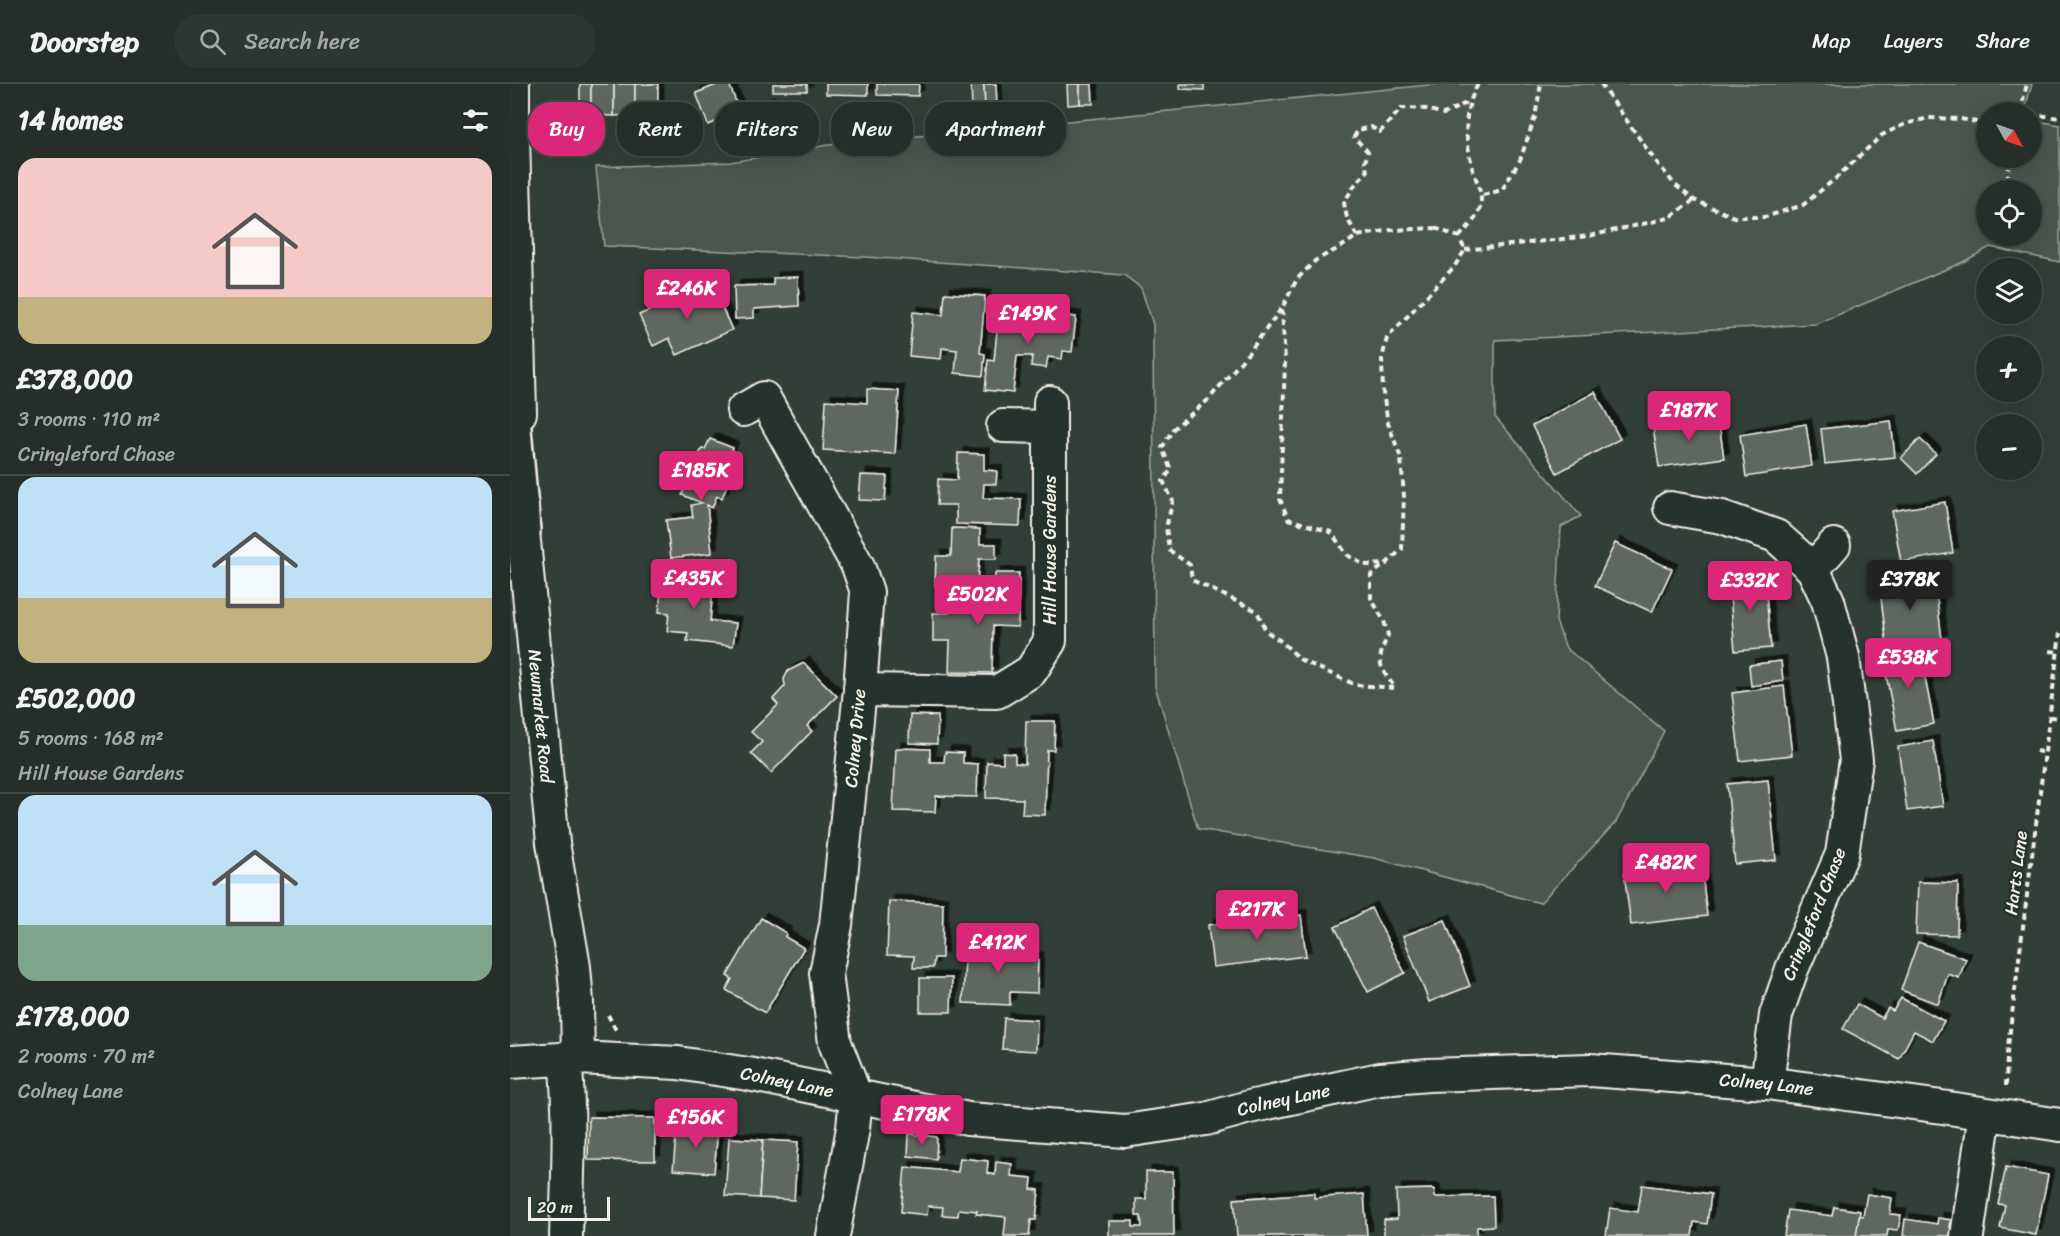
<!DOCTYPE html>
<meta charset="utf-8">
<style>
:root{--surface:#262e2a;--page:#2e3632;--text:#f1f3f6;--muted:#a4a8a8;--line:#424a47;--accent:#db2777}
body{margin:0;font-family:Sriracha,sans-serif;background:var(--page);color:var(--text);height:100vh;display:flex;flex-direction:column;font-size:22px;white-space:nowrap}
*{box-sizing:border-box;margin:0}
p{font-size:20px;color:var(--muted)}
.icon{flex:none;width:33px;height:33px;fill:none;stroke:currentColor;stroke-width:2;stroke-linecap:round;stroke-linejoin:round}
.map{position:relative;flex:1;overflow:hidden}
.side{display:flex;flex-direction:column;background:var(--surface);width:510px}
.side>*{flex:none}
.hud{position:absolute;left:18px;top:18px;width:570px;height:54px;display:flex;gap:12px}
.needle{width:39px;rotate:130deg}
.buttons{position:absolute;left:1466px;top:18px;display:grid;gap:12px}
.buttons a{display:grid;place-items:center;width:66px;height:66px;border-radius:50%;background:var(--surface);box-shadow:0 6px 24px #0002,0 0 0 2px var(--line);font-size:30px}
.scale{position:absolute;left:18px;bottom:15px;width:82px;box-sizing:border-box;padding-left:6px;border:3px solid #f4f1e8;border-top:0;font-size:16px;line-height:21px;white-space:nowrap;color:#f4f1e8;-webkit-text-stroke:4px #26332d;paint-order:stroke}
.price{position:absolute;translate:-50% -51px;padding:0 14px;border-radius:6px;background:var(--accent);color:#fff;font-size:20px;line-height:39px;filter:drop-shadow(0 2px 3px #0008)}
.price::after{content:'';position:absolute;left:50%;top:36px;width:18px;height:14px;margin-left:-9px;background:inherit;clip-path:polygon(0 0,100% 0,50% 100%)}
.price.selected{background:#222;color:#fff}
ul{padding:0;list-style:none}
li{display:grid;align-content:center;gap:12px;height:318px;padding:0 18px}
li+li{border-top:2px solid var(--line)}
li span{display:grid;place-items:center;height:186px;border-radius:18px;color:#555}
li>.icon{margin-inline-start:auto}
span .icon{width:108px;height:108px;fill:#fffc;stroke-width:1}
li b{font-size:26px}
h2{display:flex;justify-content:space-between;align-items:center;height:72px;padding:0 18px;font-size:26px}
.pill{padding:0 21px;border-radius:24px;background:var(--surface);box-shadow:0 6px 24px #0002,0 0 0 2px var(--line);font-size:21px;line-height:54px}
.pill.selected{background:var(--accent);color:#fff}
header{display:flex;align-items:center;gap:36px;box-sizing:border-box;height:84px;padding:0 30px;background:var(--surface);border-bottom:2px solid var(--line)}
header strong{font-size:28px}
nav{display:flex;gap:33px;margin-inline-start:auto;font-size:21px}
.search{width:420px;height:54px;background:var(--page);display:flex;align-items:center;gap:15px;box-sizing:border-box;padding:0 21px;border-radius:24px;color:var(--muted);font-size:22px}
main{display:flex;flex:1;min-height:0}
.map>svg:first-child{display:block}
.green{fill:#4c564f;stroke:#a0a49c;stroke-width:1.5;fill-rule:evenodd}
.building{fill:#5f6861;stroke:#f4f1e8;stroke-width:1.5;filter:url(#shadow)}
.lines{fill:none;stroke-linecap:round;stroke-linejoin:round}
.minor-casing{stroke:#f4f1e8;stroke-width:36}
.highway-casing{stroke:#f4f1e8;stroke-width:38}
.path{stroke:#f4f1e8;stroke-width:4;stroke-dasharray:6 4.5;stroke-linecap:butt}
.minor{stroke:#26332d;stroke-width:32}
.highway{stroke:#26332d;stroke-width:33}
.labels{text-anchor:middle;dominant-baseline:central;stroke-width:5;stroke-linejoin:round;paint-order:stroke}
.street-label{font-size:18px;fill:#f4f1e8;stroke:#26332d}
</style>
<header>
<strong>Doorstep</strong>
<div class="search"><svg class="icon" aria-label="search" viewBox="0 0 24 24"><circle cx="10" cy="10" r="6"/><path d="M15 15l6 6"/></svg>Search here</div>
<nav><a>Map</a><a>Layers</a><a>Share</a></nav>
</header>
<main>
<section class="side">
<h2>14 homes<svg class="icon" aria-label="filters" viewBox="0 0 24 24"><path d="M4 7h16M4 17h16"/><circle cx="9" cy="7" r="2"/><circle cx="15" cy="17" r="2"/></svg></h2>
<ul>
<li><span style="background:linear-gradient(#f6c9c9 75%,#c2b280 0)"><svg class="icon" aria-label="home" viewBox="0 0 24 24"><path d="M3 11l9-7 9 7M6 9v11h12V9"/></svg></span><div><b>£378,000</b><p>3 rooms · 110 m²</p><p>Cringleford Chase</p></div></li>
<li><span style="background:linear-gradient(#bfe0f5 65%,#c2b280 0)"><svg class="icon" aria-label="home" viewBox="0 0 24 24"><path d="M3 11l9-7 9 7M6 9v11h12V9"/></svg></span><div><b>£502,000</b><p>5 rooms · 168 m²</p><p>Hill House Gardens</p></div></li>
<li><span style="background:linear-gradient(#bfe0f5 70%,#7fa58c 0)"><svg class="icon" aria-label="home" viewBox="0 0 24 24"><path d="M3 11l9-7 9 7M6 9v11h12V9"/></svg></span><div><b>£178,000</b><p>2 rooms · 70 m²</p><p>Colney Lane</p></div></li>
</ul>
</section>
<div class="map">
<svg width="1550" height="1152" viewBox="0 0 1550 1152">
<defs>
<filter id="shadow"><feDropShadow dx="5.5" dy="-5.5" stdDeviation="0" flood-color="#0009"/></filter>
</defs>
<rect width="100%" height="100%" fill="#323e38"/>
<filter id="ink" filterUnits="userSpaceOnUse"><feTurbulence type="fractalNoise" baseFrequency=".0167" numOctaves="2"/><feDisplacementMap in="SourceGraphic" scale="12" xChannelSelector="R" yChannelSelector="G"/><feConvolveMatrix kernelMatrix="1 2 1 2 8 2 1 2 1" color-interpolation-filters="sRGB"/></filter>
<g filter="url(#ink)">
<path class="green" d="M 929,0 L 1522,0 L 1514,28 L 1476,28 L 1476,74 L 1521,74 L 1521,36 L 1550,41 L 1550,178 L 1480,163 L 1453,178 L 1306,240 L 985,256 L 985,333 L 1071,432 L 1051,443 L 1046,537 L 1056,564 L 1154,647 L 1106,738 L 1030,819 L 864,774 L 688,745 L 645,602 L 643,240 L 631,204 L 614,191 L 355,173 L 94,162 L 86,83 L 221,78 L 318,61 ZM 1476,106 L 1521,106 L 1521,152 L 1476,152 Z"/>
<g class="building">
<rect x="70" y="0" width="11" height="25"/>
<path d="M 81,0 L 104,0 L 104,32 L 81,31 Z"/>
<path d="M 104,0 L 125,0 L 125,31 L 104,32 Z"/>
<path d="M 125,0 L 148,0 L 148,26 L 160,27 L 159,52 L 146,52 L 146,31 L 125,31 Z"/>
<path d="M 209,0 L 219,0 L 230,28 L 198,41 L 186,9 Z"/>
<rect x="263" y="0" width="34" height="7"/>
<path d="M 316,0 L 358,0 L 358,11 L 316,10 Z"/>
<path d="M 367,0 L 409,0 L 408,12 L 367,11 Z"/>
<path d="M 461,0 L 474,0 L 475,25 L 462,26 Z"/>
<path d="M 474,0 L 486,0 L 487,24 L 475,25 Z"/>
<path d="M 557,0 L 570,0 L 570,20 L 558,21 Z"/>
<path d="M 570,0 L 582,0 L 583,20 L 570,20 Z"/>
<path d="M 670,0 L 694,0 L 694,6 L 670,5 Z"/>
<path d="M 259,18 L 268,42 L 256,47 L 247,23 Z"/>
<path d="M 247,23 L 256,47 L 245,52 L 235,28 Z"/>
<path d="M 171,26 L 170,52 L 159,52 L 160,27 Z"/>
<path d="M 288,193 L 289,222 L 244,225 L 244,234 L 225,235 L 224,202 L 263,201 L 263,194 Z"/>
<path d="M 201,199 L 222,246 L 167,271 L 159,254 L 143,262 L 129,231 Z"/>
<path d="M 435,209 L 475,212 L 470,269 L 475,270 L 473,292 L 445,289 L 447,266 L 432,264 L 431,275 L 399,272 L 403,228 L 433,231 Z"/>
<path d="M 507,227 L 566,233 L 562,268 L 553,267 L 552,275 L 538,273 L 536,284 L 521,282 L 522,272 L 507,272 L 503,309 L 475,306 L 478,276 L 484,277 L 488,235 L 506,237 Z"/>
<path d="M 357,305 L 389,307 L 385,370 L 313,366 L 316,316 L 357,319 Z"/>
<path d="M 1085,308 L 1110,355 L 1047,389 L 1022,342 Z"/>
<path d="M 1208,333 L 1214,374 L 1149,383 L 1143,343 Z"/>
<path d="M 1381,337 L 1385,373 L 1315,380 L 1311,345 Z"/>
<path d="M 1296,340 L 1302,382 L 1236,393 L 1230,351 Z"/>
<path d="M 200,355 L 223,364 L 219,375 L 222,377 L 217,390 L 221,391 L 212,414 L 207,412 L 202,424 L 197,421 L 202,469 L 161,474 L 156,436 L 183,433 L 181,421 L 192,419 L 172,411 L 192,364 L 195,365 Z"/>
<path d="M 1410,355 L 1426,370 L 1407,390 L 1391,374 Z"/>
<path d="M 448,369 L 474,370 L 474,386 L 487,387 L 486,400 L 474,400 L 473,414 L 511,415 L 510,442 L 446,440 L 446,421 L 427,421 L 428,395 L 447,396 Z"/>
<path d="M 351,391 L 377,392 L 375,417 L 349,416 Z"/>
<path d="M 1435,418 L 1443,469 L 1391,478 L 1382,427 Z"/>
<path d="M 442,444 L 470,445 L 470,460 L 486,460 L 486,475 L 469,475 L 467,503 L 425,502 L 426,472 L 441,472 Z"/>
<path d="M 1105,459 L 1162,485 L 1142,528 L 1085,502 Z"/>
<path d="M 1254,488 L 1261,564 L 1225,567 L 1218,491 Z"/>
<path d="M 485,489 L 509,489 L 508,543 L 483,542 L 482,589 L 439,588 L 440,557 L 423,557 L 423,529 L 439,529 L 439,517 L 484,518 Z"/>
<path d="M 164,490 L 204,495 L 200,537 L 226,539 L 223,562 L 177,557 L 178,549 L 157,547 L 159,529 L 149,528 L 152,495 L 163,496 Z"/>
<path d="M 1424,491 L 1432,556 L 1377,563 L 1369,498 Z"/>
<path d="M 1409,563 L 1424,640 L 1387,647 L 1372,570 Z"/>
<path d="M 1271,577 L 1273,597 L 1241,602 L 1239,581 Z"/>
<path d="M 294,579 L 327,612 L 297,642 L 302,647 L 261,689 L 241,669 L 252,658 L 241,648 L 268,621 L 263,615 L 275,602 L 274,595 L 278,587 Z"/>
<path d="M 1274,602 L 1282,671 L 1230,677 L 1222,609 Z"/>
<path d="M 400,631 L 428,632 L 427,660 L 399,659 Z"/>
<path d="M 516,637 L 545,637 L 544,666 L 537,666 L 535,731 L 512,730 L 513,715 L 476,714 L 477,678 L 493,679 L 493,669 L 505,670 L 505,679 L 515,680 Z"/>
<path d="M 1423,657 L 1433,722 L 1397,727 L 1388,663 Z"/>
<path d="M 386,664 L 420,665 L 420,678 L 434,678 L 435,668 L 453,669 L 453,679 L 468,680 L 467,713 L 426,712 L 425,728 L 383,727 Z"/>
<path d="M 1258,696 L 1266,776 L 1225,780 L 1217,700 Z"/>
<path d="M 1191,780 L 1197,832 L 1121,841 L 1114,789 Z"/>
<path d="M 1408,798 L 1448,799 L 1447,851 L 1406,850 Z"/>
<path d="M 379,817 L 433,819 L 432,874 L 424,874 L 423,884 L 403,884 L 404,872 L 377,871 Z"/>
<path d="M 861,824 L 895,889 L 858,908 L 825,843 Z"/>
<path d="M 791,831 L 796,872 L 703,883 L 698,841 Z"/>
<path d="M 251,834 L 276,849 L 275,853 L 294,864 L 255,929 L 216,906 L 222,895 L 217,892 Z"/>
<path d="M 935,836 L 960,902 L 919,918 L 893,852 Z"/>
<path d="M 470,853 L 500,854 L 500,873 L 528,874 L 527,909 L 500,908 L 500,921 L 453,919 L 455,871 L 469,871 Z"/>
<path d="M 1408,858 L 1456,875 L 1449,894 L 1438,890 L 1428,920 L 1391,906 Z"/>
<path d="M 410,894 L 442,894 L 441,928 L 410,928 Z"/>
<path d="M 1391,914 L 1434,937 L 1423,957 L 1404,947 L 1389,975 L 1333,945 L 1347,920 L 1372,934 L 1378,924 L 1383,927 Z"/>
<path d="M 494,934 L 527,936 L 526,967 L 492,965 Z"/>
<path d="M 79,1033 L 145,1034 L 145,1077 L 78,1076 Z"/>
<path d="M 167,1040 L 208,1043 L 204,1089 L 163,1086 Z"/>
<path d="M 399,1050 L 427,1053 L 426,1075 L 398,1072 Z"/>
<path d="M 219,1054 L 253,1056 L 249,1114 L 215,1112 Z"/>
<path d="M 253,1056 L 288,1058 L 284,1116 L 249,1114 Z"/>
<path d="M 450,1074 L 478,1077 L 477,1089 L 485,1091 L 486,1078 L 502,1080 L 501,1092 L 522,1094 L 521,1105 L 529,1106 L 526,1136 L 521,1136 L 519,1152 L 494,1152 L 496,1133 L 466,1130 L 467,1127 L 449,1125 L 448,1132 L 432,1131 L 433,1123 L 418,1122 L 417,1131 L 391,1128 L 395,1083 L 448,1088 Z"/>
<path d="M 1496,1083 L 1538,1091 L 1526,1151 L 1490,1144 L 1495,1121 L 1488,1120 Z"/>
<path d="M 636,1088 L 663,1088 L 664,1152 L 599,1152 L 599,1137 L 623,1137 L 623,1143 L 632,1143 L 631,1132 L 626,1132 L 626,1115 L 636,1115 Z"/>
<path d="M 1132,1101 L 1201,1110 L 1197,1140 L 1184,1138 L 1182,1152 L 1096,1152 L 1100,1124 L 1128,1128 Z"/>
<path d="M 924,1105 L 925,1113 L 983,1112 L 984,1142 L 967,1143 L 967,1152 L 874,1152 L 874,1136 L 887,1135 L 886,1106 Z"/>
<path d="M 804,1109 L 804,1114 L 854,1110 L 857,1152 L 727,1152 L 724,1115 Z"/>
<path d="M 1357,1110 L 1382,1114 L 1380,1130 L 1391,1131 L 1388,1146 L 1378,1145 L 1377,1152 L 1346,1152 L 1349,1132 L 1353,1132 Z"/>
<path d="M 1324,1123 L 1350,1127 L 1346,1152 L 1274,1152 L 1278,1126 L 1322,1132 Z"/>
<path d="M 1428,1134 L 1441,1136 L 1440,1143 L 1453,1144 L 1452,1152 L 1393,1152 L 1395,1135 L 1427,1140 Z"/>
</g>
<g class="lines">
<defs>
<g id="minor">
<path d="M 3,0 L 3,51 L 10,329"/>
<path d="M 233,326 L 254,314 L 348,482 L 357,508 L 350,606 L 326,841 L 316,889 L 325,959 L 346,1013 L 343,1044 L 323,1152"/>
<path d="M 493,342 L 540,343"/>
<path id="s1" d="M 12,421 L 13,447 L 43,759 L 64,883 L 67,918 L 68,974"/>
<path d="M 1160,424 L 1212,433 L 1266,452 L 1303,485 L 1318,517 L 1333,573 L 1346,676 L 1332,770 L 1282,885 L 1266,931 L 1257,999"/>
<path d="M 1303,485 L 1324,461"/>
<path d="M 350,606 L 487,608 L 521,587 L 540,557 L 540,318"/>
<path d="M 55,974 C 61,1034 58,1093 56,1152"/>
<path id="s2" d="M 0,978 L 68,974 L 168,979 L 238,990 L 458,1035 L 615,1047 L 696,1035 L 739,1023 L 870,995 L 918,991 L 1080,986 L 1257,999 L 1432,1023 L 1550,1041"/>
<path d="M 1457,1152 L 1475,1030"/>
</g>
<path id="highway" d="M 0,300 L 13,447"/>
</defs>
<use href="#minor" class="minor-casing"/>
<use href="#highway" class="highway-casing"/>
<g class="path">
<path d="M 1091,0 L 1141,71 L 1165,101 L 1184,116 L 1224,133 L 1255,133 L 1293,121 L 1325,95 L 1372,51 L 1393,41 L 1418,34 L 1451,35 L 1476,40"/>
<path d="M 1510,28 L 1517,0"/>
<path d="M 1521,30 L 1550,34"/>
<path d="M 1496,106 L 1500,74"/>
<path d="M 973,111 L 992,106 L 1010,76 L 1025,33 L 1031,0"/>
<path d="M 925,144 L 949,153 L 955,166 L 944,183 L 877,254 L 872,275 L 873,309 L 878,339 L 891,374 L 894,412 L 892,465 L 876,480 L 854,481 L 837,471 L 821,448 L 778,435 L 770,415 L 775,278 L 772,224 L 787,195 L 806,176 L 831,163 L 847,152 L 881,146 Z"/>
<path d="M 847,152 L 837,134 L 834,119 L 844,102 L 857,88 L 855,78 L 858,68 L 844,53 L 848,46 L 861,43 L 870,48 L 892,24 L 916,25 L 934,30 L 958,18"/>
<path d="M 1489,152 L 1490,152"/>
<path d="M 949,153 C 955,146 963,139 967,131 C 977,113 966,99 962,82 C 955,49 952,30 968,0"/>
<path d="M 955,166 L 1079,152 L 1159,134 L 1184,116"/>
<path d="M 771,225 L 740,267 L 698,316 L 663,345 L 652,364 L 661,386 L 653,397 L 663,417 L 656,443 L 659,466 L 680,481 L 682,496 L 747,527 L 756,547 L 772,558 L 791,576 L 846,601 L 885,604 C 868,580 866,578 878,551 L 874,537 L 861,514 L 861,491 L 875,480"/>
<path d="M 1540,567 L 1548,568"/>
<path d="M 1540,633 L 1550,634"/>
<path d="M 1526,667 L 1535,669"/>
<path d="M 98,931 L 106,946"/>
<path d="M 1496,1002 L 1497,970 L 1550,549"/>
</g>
<use href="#minor" class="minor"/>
<use href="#highway" class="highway"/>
</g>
</g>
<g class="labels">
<g class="street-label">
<text transform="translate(540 466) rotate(-90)">Hill House Gardens</text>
<text stroke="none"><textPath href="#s1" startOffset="212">Newmarket Road</textPath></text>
<text transform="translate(345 654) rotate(-85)">Colney Drive</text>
<text transform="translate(1506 789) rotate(-83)">Harts Lane</text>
<text transform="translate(1304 830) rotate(-68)">Cringleford Chase</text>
<text stroke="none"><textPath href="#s2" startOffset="279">Colney Lane</textPath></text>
<text stroke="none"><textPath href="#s2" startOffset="1269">Colney Lane</textPath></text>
<text stroke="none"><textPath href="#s2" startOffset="783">Colney Lane</textPath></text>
</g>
</g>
</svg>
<div class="buttons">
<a><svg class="needle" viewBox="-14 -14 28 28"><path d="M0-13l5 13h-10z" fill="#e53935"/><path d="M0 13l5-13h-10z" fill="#a4a8a8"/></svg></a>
<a><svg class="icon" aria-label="locate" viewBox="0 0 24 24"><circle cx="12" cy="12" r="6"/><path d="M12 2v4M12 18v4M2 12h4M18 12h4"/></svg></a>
<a><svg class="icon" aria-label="layers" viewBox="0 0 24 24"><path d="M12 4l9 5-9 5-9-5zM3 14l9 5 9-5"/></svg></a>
<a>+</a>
<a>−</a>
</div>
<div class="scale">20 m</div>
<b class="price" style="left:177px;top:236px">£246K</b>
<b class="price" style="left:518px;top:261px">£149K</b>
<b class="price" style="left:1179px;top:358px">£187K</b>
<b class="price" style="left:191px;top:418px">£185K</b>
<b class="price" style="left:184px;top:526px">£435K</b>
<b class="price selected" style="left:1400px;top:527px">£378K</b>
<b class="price" style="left:1240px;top:528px">£332K</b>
<b class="price" style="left:468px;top:542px">£502K</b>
<b class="price" style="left:1398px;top:605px">£538K</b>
<b class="price" style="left:1156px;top:810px">£482K</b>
<b class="price" style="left:747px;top:857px">£217K</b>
<b class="price" style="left:488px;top:890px">£412K</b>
<b class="price" style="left:412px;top:1062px">£178K</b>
<b class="price" style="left:186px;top:1065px">£156K</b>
<div class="hud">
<a class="pill selected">Buy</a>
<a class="pill">Rent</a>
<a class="pill">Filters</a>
<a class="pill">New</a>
<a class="pill">Apartment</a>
</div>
</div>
</main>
